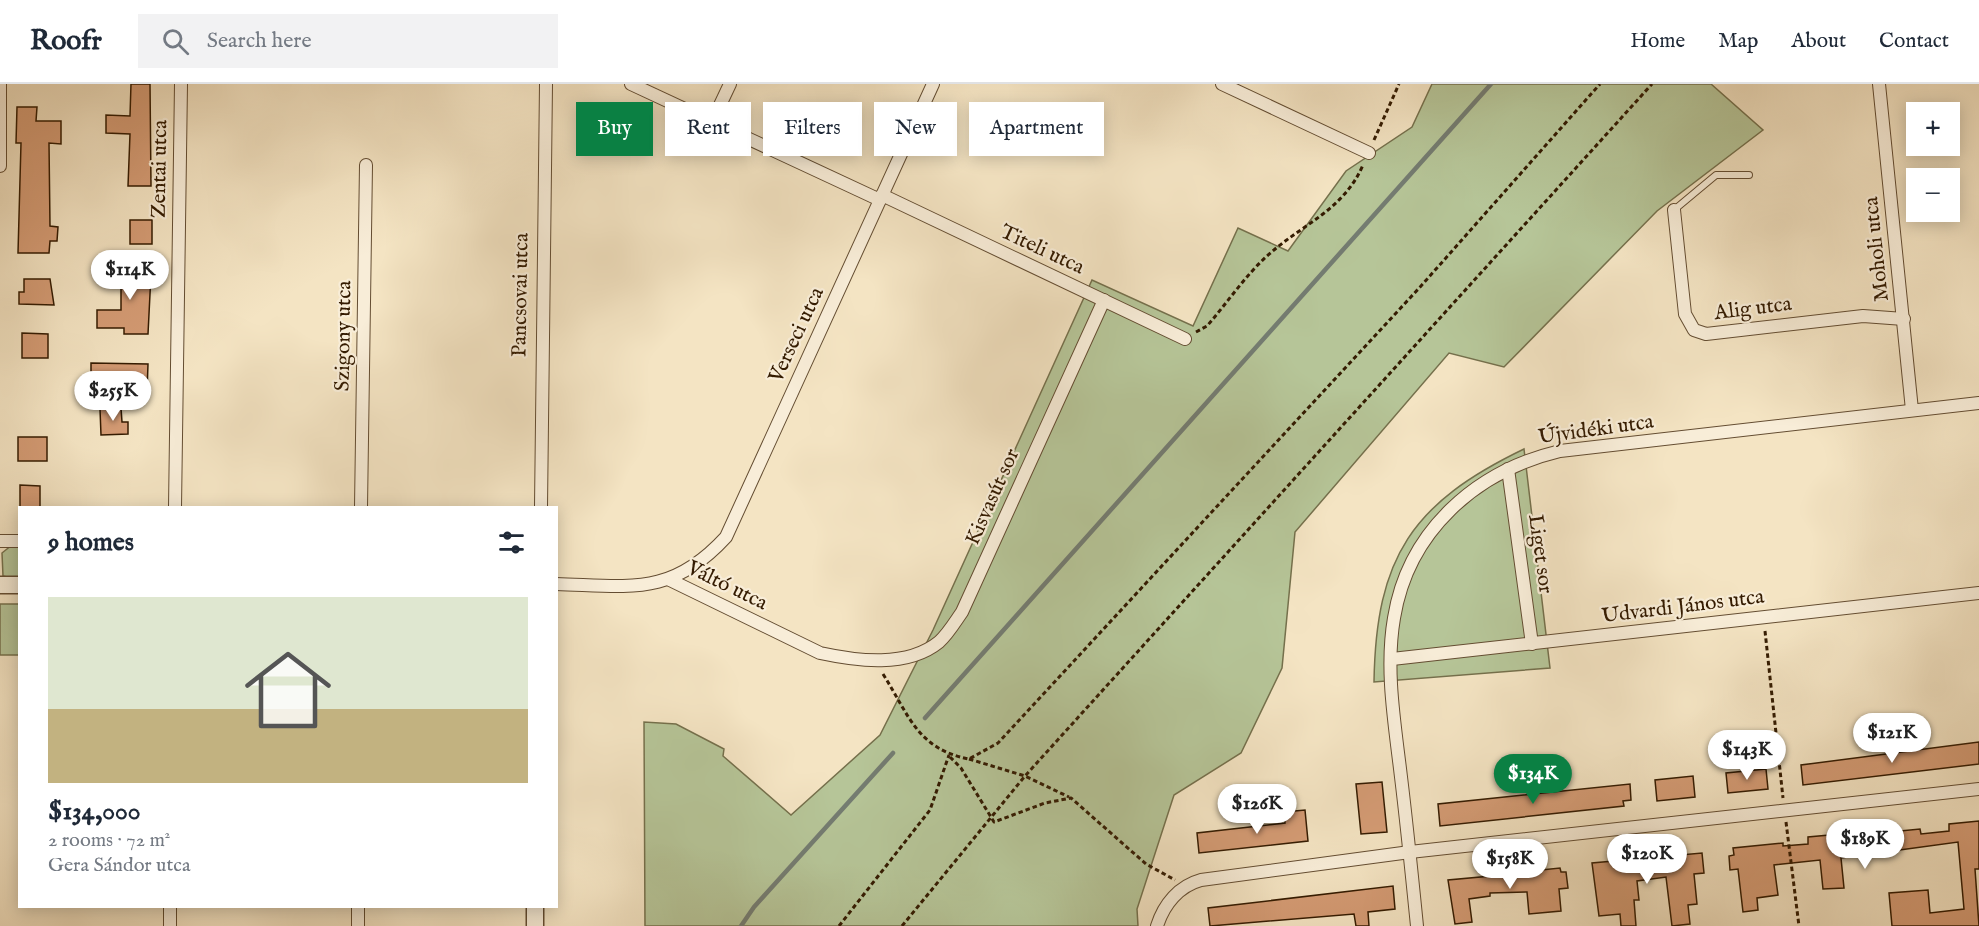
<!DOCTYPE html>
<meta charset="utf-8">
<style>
:root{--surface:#fff;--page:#f2f2f3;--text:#1f2937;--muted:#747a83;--line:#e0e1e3;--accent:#0b8043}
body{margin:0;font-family:"IM FELL English",serif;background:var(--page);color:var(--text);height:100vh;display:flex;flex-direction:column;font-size:22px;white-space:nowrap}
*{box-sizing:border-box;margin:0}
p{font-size:20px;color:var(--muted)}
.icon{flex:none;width:33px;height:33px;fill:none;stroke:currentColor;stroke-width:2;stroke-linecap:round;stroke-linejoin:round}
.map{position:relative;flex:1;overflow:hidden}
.panel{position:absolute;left:18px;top:422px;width:540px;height:402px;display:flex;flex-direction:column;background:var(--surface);border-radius:0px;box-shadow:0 3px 15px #0003}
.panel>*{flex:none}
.guide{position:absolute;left:576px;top:18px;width:570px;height:54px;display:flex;gap:12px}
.fabs{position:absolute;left:1906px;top:18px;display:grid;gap:12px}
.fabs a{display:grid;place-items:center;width:54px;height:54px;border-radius:0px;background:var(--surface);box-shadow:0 3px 15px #0003;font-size:30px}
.price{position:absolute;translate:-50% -51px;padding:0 14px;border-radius:21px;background:#fff;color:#222;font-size:20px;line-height:39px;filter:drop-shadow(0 2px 3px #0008)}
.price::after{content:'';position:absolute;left:50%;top:36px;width:18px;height:14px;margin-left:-9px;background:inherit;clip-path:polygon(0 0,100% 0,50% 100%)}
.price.active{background:var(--accent);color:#fff}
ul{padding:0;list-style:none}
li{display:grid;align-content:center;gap:12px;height:318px;padding:0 30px}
li span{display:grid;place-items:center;height:186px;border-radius:0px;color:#555}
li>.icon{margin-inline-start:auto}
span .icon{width:108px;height:108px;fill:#fffc;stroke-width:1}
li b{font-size:26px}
h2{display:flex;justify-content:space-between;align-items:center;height:72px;padding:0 30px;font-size:26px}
.chip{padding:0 21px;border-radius:0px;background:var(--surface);box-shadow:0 3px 15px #0003;font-size:21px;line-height:54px}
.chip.active{background:var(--accent);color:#fff}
header{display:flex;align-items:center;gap:36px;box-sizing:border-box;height:84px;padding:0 30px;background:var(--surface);border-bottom:2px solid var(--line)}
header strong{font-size:28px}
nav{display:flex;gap:33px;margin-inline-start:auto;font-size:21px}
.search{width:420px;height:54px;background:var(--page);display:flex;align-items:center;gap:15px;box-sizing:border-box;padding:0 21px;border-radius:0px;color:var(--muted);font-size:22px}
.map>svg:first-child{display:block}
.green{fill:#b6c598;stroke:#75704c;stroke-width:1.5}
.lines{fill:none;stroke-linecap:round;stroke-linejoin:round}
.stream{stroke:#747c71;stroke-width:4.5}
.building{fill:#d49b74;stroke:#341b01;stroke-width:1.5}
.service-casing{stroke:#644d32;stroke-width:8}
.minor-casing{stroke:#644d32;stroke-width:14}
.tertiary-casing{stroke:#644d32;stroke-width:19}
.path{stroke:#341b01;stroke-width:3;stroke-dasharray:4.5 3;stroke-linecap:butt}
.service{stroke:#f8edd8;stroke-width:6}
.minor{stroke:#f8edd8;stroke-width:12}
.tertiary{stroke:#f8edd8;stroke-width:16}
.labels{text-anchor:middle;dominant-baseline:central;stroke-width:4.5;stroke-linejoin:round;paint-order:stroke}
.street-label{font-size:21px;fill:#341b01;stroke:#f8edd8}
</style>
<header>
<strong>Roofr</strong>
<div class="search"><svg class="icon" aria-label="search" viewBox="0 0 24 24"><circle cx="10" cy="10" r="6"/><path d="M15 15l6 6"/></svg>Search here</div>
<nav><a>Home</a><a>Map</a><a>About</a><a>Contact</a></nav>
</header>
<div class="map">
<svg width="1979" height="842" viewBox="0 0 1979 842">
<rect width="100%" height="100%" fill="#f4e4c3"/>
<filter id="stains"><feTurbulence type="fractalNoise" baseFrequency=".00333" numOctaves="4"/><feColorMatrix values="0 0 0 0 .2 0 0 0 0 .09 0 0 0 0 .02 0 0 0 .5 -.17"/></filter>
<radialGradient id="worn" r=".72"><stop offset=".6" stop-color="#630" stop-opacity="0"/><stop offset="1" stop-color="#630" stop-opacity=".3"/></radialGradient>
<g class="green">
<path d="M 1432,0 L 1711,0 L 1763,46 L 1657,127 L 1504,283 L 1449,269 L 1295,448 L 1282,584 L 1241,669 L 1174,711 L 1137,825 L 1138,842 L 645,842 L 644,638 L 676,640 L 724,665 L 723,672 L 791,731 L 880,651 L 933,546 L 1092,196 L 1193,242 L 1238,144 L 1288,167 L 1346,87 L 1412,43 Z"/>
<path d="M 1524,365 L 1550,584 L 1374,598 C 1376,473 1412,419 1524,365 Z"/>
<path d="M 12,461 L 19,462 L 19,496 L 3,492 L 2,469 Z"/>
<rect x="0" y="520" width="19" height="51"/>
</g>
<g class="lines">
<g class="stream">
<path d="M 925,634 L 1491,0"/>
<path d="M 741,842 L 754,823 L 893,669"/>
</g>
</g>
<g class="building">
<path d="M 131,0 L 150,0 L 151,102 L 128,102 L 130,50 L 106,49 L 106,31 L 130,32 Z"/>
<path d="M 17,23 L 37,23 L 36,37 L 61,37 L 61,60 L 49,59 L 50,142 L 58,143 L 57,157 L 50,157 L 49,169 L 18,169 L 21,59 L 16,59 Z"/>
<rect x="130" y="136" width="22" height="24"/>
<path d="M 121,174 L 141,174 L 141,190 L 151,190 L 148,250 L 124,250 L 124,244 L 97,244 L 97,226 L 121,226 Z"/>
<path d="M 24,195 L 50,195 L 54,221 L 19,220 L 19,208 L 24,208 Z"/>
<path d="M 22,249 L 48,250 L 48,274 L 22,274 Z"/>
<path d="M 91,279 L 148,280 L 147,308 L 124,307 L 124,293 L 91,293 Z"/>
<path d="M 121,324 L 122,338 L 128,338 L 128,350 L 101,351 L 100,325 Z"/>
<rect x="18" y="353" width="29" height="24"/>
<path d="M 20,401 L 40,402 L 40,423 L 20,423 Z"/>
<path d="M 1979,658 L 1979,680 L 1803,701 L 1801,681 Z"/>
<path d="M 1766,685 L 1768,705 L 1728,709 L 1726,689 Z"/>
<path d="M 1693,692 L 1695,713 L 1657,717 L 1655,696 Z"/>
<path d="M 1382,698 L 1387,748 L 1361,750 L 1356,700 Z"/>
<path d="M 1630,700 L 1631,716 L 1623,717 L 1624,722 L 1440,742 L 1438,720 Z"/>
<path d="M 1305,726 L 1308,757 L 1199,769 L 1197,749 L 1285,739 L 1284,728 Z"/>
<path d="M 1979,737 L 1979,785 L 1975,785 L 1979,842 L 1892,842 L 1889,809 L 1928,806 L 1930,829 L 1964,825 L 1958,758 L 1841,774 L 1844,804 L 1823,805 L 1820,776 L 1774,781 L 1778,811 L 1757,814 L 1758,826 L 1743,828 L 1738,785 L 1730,786 L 1729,772 L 1734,771 L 1733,764 L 1783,759 L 1783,762 L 1808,760 L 1808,753 L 1851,749 L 1852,755 L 1880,753 L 1880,749 L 1920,745 L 1921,750 L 1949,747 L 1949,740 Z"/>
<path d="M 1702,769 L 1704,789 L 1694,790 L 1697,820 L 1688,821 L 1690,840 L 1672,842 L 1666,793 L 1637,797 L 1639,816 L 1634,816 L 1636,842 L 1621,842 L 1620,830 L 1599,832 L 1592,779 Z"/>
<path d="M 1512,784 L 1513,789 L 1560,784 L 1561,788 L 1566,788 L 1568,804 L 1559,805 L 1561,827 L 1529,830 L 1527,808 L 1490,809 L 1490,812 L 1469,815 L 1472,838 L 1455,840 L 1448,796 L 1491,792 L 1490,786 Z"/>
<path d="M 1393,802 L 1395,825 L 1368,828 L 1369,842 L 1356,842 L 1354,830 L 1210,842 L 1208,824 Z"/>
</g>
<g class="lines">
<defs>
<path id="service" d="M 1674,126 L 1716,91 L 1749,91"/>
<g id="minor">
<path d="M 631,0 L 880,116"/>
<path d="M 1222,0 L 1369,69"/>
<path d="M 1879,0 L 1912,326"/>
<path d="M 712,38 L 730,0"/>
<path d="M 0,82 L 0,0"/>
<path d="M 882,111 L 1185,255"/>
<path d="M 1674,126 L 1685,230 L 1694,246 L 1706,250 L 1863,232 L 1904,235"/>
<path d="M 1508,385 L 1532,560"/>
<path d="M 175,423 L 181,0"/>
<path d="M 361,423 L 366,81"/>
<path d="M 541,423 L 546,0"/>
<path d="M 0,457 L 20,457"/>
<path d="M 670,496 L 820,569 C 857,577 907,584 939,558 C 948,550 955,538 962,528 L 1104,216"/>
<path d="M 556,500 C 630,502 671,513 726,453 L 933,0"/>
<path d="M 1392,575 L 1979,509"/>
<path d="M 170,842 L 170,822"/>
<path d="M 358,842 L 358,822"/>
<path d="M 1157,842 C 1164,820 1179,802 1201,796 L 1410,768 L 1979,705"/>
<path d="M 1417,842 C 1412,792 1407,742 1401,693 C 1395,641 1385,586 1394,534 C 1408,447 1476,387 1560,367 L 1979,319"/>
</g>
<g id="tertiary">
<path d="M 0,501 L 20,501"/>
<path d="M 535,842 L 535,822"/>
</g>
</defs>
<use href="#service" class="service-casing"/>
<use href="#minor" class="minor-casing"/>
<use href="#tertiary" class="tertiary-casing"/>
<g class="path">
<path d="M 1374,56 L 1399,0"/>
<path d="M 1196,248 L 1207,242 C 1227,219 1245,192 1267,172 C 1302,140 1343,127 1363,81"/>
<path d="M 1765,547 L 1783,714"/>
<path d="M 883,590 C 909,631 917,665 969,675 L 998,659 L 1421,202 L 1600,0"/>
<path d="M 950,673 L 961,684 L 994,738 L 1045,719 L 1071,714 L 1146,780 L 1175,796"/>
<path d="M 969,675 L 1025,692 L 1069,713"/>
<path d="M 1786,738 L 1799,842"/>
<path d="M 839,842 L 930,726 L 949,671"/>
<path d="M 902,842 L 1025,692 L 1652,0"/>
</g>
<use href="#service" class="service"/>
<use href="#minor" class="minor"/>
<use href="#tertiary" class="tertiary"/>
</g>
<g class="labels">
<g class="street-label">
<text transform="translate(160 85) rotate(-89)">Zentai utca</text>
<text transform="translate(1877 165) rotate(-96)">Moholi utca</text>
<text transform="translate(1042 166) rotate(25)">Titeli utca</text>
<text transform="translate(521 211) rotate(-89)">Pancsovai utca</text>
<text transform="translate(1753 225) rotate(-7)">Alig utca</text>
<text transform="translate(797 251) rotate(-65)">Verseci utca</text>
<text transform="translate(344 252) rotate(-89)">Szigony utca</text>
<text transform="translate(1596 346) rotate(-8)">Újvidéki utca</text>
<text transform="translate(993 413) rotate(-66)">Kisvasút sor</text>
<text transform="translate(1540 470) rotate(82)">Liget sor</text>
<text transform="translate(727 502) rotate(26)">Váltó utca</text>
<text transform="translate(1683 523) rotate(-7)">Udvardi János utca</text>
</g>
</g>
<rect width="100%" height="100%" filter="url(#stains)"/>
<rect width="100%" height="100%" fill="url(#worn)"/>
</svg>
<div class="fabs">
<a>+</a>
<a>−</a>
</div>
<b class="price" style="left:130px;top:217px">$114K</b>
<b class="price" style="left:113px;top:338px">$255K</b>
<b class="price" style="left:1892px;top:680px">$121K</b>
<b class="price" style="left:1747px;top:697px">$143K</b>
<b class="price active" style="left:1533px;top:721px">$134K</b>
<b class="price" style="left:1257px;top:751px">$126K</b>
<b class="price" style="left:1865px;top:786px">$189K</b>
<b class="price" style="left:1647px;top:801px">$120K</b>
<b class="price" style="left:1510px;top:806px">$158K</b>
<div class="guide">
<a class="chip active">Buy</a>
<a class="chip">Rent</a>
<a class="chip">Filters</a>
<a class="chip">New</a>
<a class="chip">Apartment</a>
</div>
<section class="panel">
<h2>9 homes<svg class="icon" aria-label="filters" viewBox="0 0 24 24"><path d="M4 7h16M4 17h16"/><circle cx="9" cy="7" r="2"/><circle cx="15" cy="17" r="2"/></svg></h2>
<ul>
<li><span style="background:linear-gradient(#dfe7d0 60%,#c2b280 0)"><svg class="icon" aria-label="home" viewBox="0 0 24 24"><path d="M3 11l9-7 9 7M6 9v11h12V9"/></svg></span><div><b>$134,000</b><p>2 rooms · 72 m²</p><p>Gera Sándor utca</p></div></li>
</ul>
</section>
</div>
